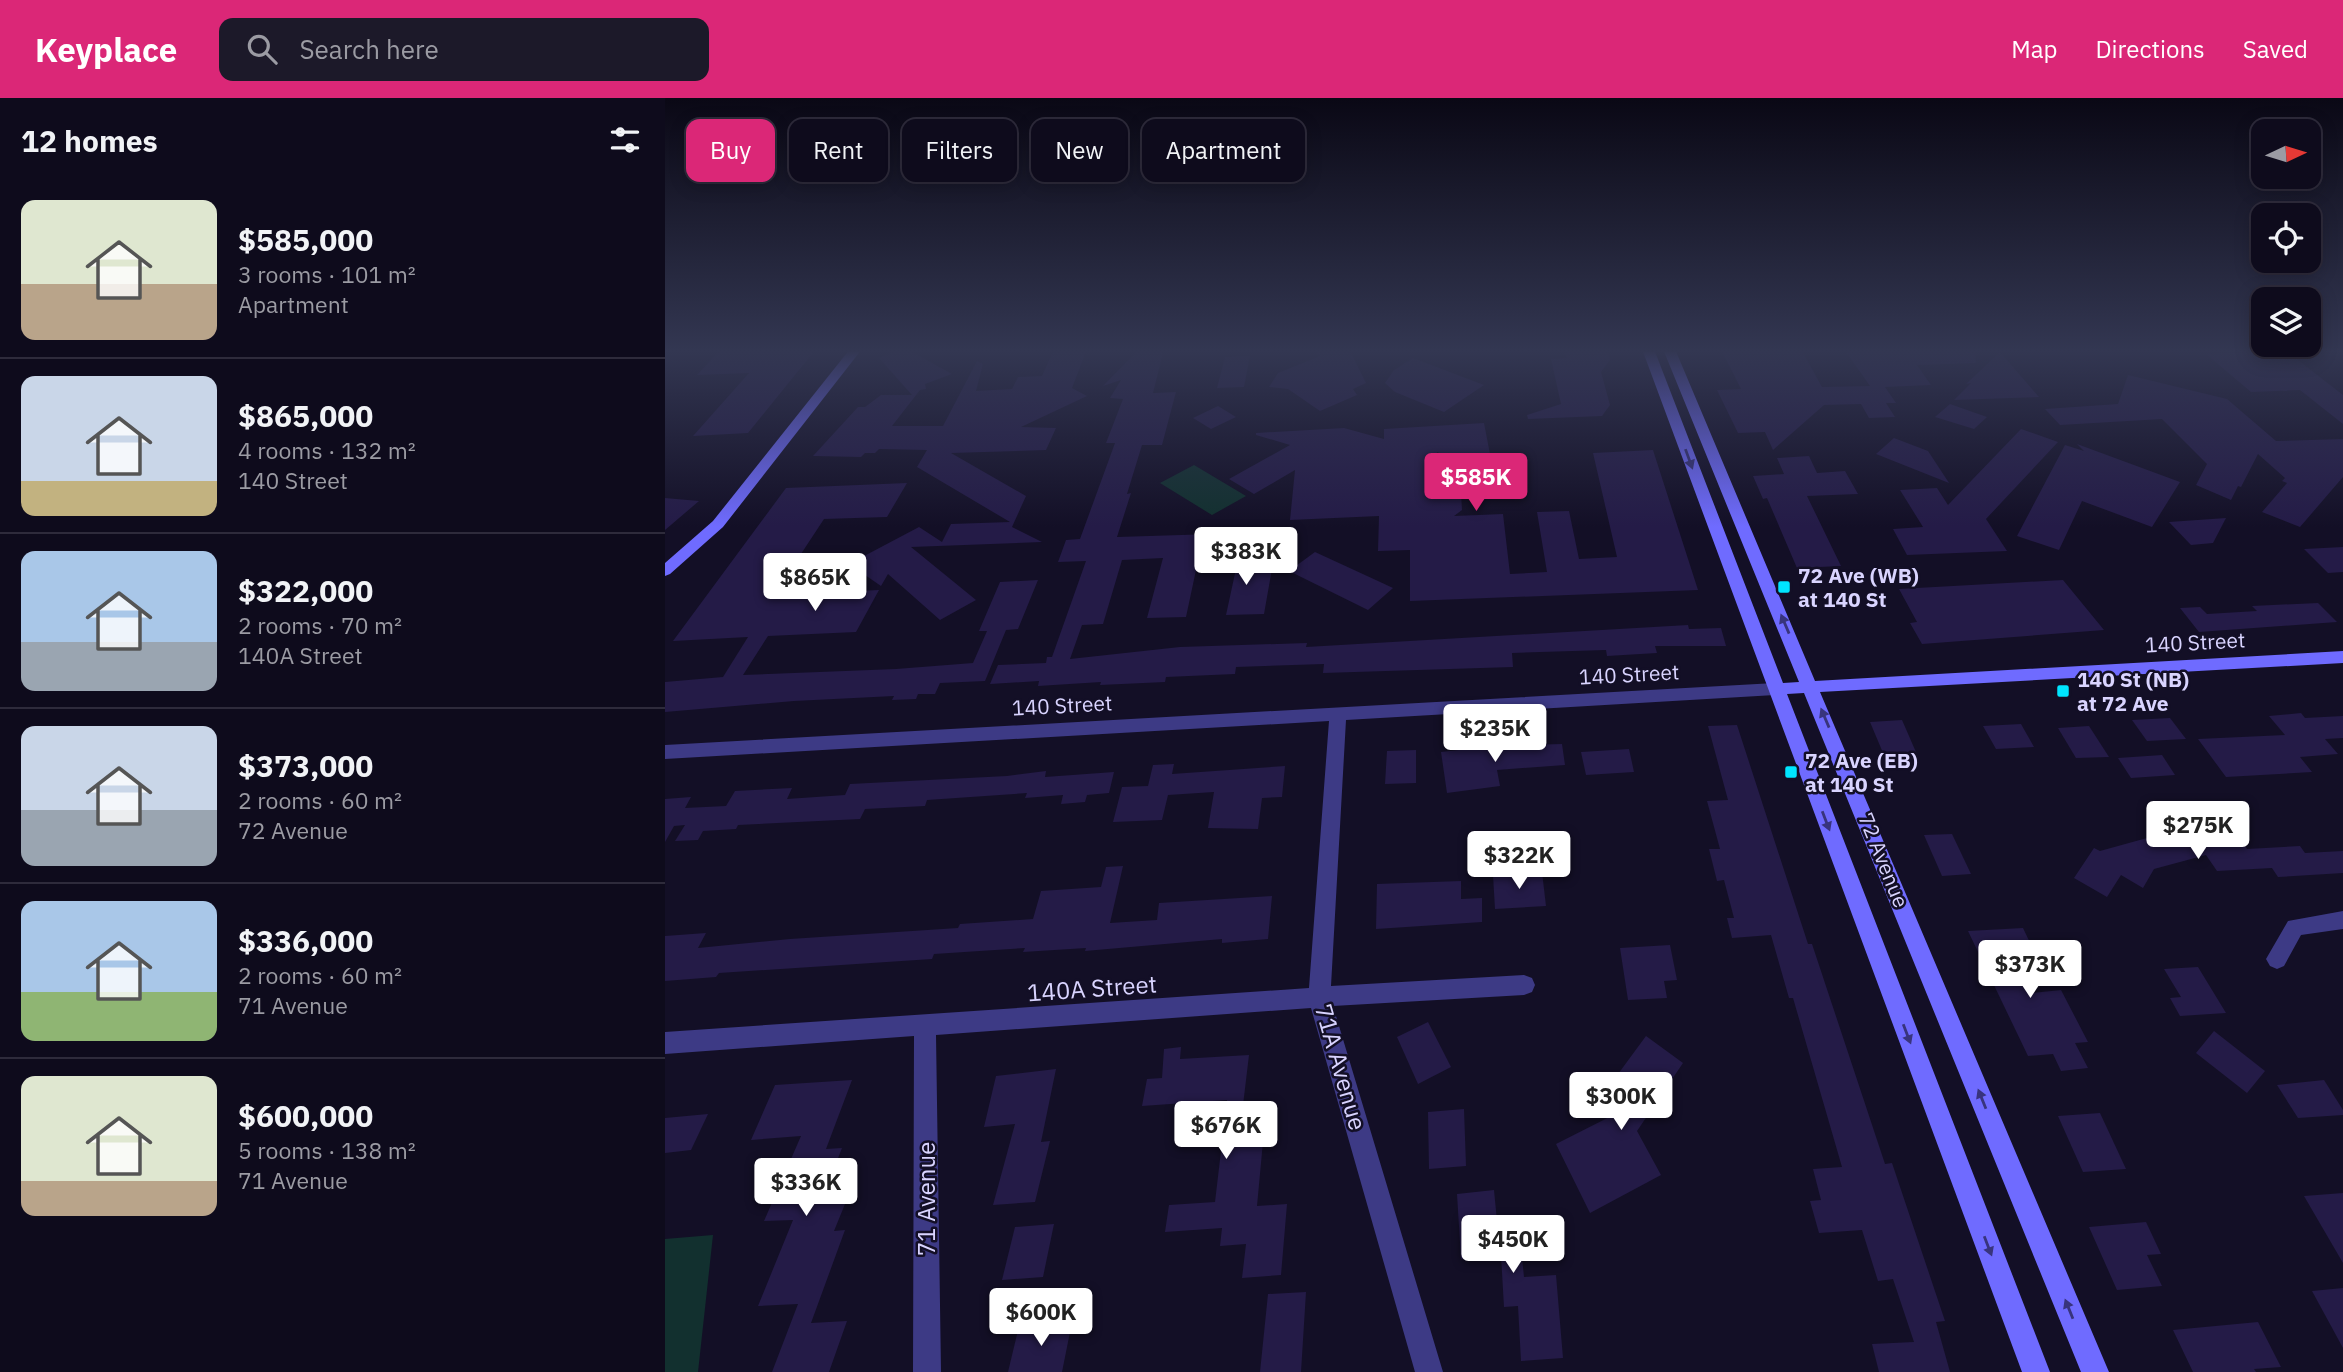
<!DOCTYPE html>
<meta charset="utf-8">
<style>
:root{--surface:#0e0b1c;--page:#1c1929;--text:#f1f3f6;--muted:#9b9ba3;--line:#2e2b3b;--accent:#db2777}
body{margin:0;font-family:"IBM Plex Sans",sans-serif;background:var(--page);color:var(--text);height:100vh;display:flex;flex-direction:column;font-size:26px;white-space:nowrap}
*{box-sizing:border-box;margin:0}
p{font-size:23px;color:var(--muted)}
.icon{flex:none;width:38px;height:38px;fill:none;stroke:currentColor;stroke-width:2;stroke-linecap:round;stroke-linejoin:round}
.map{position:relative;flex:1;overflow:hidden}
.sheet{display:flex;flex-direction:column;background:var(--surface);width:665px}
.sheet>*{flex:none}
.banner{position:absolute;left:21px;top:21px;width:665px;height:63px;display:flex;gap:14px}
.needle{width:46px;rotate:86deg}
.buttons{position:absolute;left:1586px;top:21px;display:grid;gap:14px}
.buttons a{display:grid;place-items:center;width:70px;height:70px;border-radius:14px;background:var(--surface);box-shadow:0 4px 18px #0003,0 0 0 2px var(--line);font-size:35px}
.price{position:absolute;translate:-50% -60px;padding:0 16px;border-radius:7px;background:#fff;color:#222;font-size:23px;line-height:46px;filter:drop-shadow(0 2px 4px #0008)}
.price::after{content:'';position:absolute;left:50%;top:42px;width:21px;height:16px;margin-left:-10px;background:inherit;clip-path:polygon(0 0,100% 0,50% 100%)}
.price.selected{background:var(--accent);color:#fff}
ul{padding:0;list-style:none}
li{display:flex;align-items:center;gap:21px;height:175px;padding:0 21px}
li+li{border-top:2px solid var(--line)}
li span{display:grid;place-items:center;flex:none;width:196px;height:140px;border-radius:14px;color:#555}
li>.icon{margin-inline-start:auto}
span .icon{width:84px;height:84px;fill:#fffc;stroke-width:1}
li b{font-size:30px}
h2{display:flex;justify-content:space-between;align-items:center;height:84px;padding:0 21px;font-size:30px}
.tag{padding:0 24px;border-radius:14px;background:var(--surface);box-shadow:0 4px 18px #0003,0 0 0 2px var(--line);font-size:24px;line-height:63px}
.tag.selected{background:var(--accent);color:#fff}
header{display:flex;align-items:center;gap:42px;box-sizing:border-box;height:98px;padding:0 35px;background:var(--accent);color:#fff}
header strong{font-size:33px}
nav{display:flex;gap:38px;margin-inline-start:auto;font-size:24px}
.search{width:490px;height:63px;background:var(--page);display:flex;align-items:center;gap:18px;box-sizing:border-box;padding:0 24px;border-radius:14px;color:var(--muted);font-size:26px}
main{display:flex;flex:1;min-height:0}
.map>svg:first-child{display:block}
.green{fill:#12302f}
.building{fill:#241b47}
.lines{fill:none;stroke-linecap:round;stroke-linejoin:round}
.street{fill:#3d3a85;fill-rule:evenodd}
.secondary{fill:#6f6bff;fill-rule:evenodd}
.oneway{fill:#38347d}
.poi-dot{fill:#00e5ff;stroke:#130f26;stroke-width:2.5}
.labels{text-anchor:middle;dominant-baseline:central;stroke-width:5;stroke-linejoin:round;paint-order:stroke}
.poi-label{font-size:21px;font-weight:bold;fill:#d9d4ff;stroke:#130f26;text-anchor:start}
.street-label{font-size:21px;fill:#d9d4ff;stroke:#130f26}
.near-street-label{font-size:24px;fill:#d9d4ff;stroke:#130f26}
</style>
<header>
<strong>Keyplace</strong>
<div class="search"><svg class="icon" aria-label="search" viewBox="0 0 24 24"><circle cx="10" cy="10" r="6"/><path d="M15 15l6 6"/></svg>Search here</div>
<nav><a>Map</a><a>Directions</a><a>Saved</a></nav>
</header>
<main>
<section class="sheet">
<h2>12 homes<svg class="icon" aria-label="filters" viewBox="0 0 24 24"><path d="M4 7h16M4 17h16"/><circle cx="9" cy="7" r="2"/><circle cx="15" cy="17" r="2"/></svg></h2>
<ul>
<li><span style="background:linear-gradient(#dfe7d0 60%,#b9a48a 0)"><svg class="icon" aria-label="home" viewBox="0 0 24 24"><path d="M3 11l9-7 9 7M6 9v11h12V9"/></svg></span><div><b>$585,000</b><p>3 rooms · 101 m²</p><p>Apartment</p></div></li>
<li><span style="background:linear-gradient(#c9d6e8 75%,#c2b280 0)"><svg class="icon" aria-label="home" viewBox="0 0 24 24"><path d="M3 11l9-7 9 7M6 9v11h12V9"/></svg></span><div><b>$865,000</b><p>4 rooms · 132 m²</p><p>140 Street</p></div></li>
<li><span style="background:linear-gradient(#a9c7e8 65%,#9aa5b1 0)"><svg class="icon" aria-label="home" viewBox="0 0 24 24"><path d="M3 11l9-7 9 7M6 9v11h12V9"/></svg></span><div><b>$322,000</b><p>2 rooms · 70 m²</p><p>140A Street</p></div></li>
<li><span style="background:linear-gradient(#c9d6e8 60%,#9aa5b1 0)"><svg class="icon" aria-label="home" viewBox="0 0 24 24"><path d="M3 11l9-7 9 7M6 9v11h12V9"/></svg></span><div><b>$373,000</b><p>2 rooms · 60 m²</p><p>72 Avenue</p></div></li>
<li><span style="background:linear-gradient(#a9c7e8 65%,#8fb573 0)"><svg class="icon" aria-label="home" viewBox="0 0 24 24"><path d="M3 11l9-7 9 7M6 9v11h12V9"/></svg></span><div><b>$336,000</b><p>2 rooms · 60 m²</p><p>71 Avenue</p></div></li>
<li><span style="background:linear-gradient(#dfe7d0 75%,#b9a48a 0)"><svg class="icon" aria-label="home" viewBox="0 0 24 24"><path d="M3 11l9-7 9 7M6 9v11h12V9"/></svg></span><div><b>$600,000</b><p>5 rooms · 138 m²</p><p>71 Avenue</p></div></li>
</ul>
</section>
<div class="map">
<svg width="1678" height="1274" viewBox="0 0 1678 1274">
<rect width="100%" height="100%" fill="#130f26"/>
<g class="green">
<path d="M 529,367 L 581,398 L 547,417 L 495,385 Z"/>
<path d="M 48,1137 L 33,1274 L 0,1274 L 0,1141 Z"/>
</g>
<g class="building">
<path d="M 56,251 L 151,251 L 83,335 L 28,338 L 84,275 L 32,277 Z"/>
<path d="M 235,251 L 242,251 L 287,276 L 260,286 L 261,291 L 255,292 L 227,328 L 278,328 L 312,263 L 318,266 L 311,293 L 347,291 L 353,279 L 377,278 L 389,251 L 422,251 L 407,290 L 422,298 L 356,329 L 391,330 L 381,352 L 286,355 L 361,398 L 347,429 L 377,444 L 246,449 L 311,502 L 275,522 L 223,476 L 216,488 L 184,466 L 254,429 L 277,444 L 286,426 L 345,424 L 252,369 L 262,352 L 214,351 L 210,355 L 200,355 L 196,359 L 148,358 L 193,309 L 200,309 L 216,297 L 247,297 L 214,260 Z"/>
<path d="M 474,251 L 499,251 L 488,295 L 511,294 L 497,347 L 477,347 L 462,396 L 466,395 L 452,439 L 580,435 L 580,432 L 601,431 L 616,438 L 613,468 L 608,465 L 599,516 L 561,517 L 574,457 L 534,458 L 521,519 L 482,520 L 498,460 L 457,462 L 438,526 L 417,527 L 405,561 L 515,549 L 642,545 L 641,549 L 1023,527 L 1024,531 L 1056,530 L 1061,548 L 990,548 L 992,555 L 942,558 L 941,552 L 847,555 L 848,569 L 658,575 L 659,566 L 571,569 L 570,576 L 501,579 L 500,584 L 435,587 L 436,584 L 373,588 L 374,583 L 325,586 L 333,567 L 381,565 L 382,559 L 387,559 L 421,463 L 393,464 L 401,442 L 415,441 L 450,345 L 441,345 L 458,301 L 445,300 L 456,282 L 438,288 Z"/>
<path d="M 647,251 L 684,251 L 701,285 L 688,291 L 692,297 L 655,313 L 623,291 L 604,289 L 613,275 L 655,258 Z"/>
<path d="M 899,251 L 942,251 L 945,262 L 936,274 L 945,307 L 937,318 L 863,321 L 862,317 L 896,306 L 886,261 L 902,260 Z"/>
<path d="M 1056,251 L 1136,251 L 1157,289 L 1205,288 L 1179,251 L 1310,251 L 1311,265 L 1252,267 L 1266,287 L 1220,289 L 1231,305 L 1221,305 L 1230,319 L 1204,320 L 1196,306 L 1159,307 L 1108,352 L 1100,334 L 1073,335 L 1052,292 L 1076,291 Z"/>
<path d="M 1620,252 L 1678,297 L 1678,326 L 1635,292 L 1586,294 L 1541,256 Z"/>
<path d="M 1335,254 L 1374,299 L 1289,302 L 1306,285 L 1301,286 Z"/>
<path d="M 585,258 L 579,289 L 552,290 L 560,259 Z"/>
<path d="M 748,260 L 819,287 L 779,314 L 730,294 L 720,285 L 729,272 Z"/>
<path d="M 1463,277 L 1562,301 L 1611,343 L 1678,341 L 1678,379 L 1635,429 L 1597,414 L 1622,385 L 1617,383 L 1620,380 L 1593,356 L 1576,389 L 1573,388 L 1566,402 L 1531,387 L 1542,366 L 1497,321 L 1395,327 L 1380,311 L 1453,306 Z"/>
<path d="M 1285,306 L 1322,319 L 1309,331 L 1270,319 Z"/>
<path d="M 553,308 L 571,319 L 546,331 L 528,320 Z"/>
<path d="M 819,325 L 825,356 L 857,372 L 836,386 L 772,354 L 773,396 L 796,395 L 797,412 L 789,418 L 838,416 L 845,476 L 882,474 L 872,414 L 904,413 L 914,461 L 952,459 L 928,355 L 988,352 L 1033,492 L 745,503 L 745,452 L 713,453 L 714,418 L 625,422 L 630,372 L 589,396 L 564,381 L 625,347 L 591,337 L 591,335 L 679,330 L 719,341 L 719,331 Z"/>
<path d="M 1356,331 L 1393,344 L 1321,421 L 1342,453 L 1242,457 L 1228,431 L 1258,429 L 1235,392 L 1272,390 L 1283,407 Z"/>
<path d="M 1229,340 L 1263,353 L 1284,385 L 1211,356 Z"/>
<path d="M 1412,346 L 1515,384 L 1487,429 L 1417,403 L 1394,452 L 1352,438 L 1400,347 L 1419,353 Z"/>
<path d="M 1144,358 L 1152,375 L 1180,373 L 1193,396 L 1142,398 L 1176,468 L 1132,470 L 1102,400 L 1098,401 L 1088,378 L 1119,376 L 1112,360 Z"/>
<path d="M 242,385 L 222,419 L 159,421 L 109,497 L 214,492 L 191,534 L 103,538 L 78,577 L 231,571 L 308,565 L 322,533 L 314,533 L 335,484 L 373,482 L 353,531 L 341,532 L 320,583 L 275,585 L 270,596 L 253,596 L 251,601 L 227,602 L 229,598 L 129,603 L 0,614 L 0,584 L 58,579 L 83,539 L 8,543 L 121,390 Z"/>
<path d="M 0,400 L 34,403 L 0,432 Z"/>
<path d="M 1561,420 L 1548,445 L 1526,447 L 1504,424 Z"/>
<path d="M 1678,449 L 1678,474 L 1663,475 L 1639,451 Z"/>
<path d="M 650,454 L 713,483 L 728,490 L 703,512 L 624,473 Z"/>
<path d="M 1398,482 L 1439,532 L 1257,546 L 1245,525 L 1252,524 L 1234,491 Z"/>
<path d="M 1653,505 L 1672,524 L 1534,534 L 1515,510 L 1535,509 L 1542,516 L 1592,513 L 1587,508 Z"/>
<path d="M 1636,615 L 1640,620 L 1678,618 L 1678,640 L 1660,641 L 1673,656 L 1635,659 L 1647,674 L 1561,679 L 1533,641 L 1620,637 L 1604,618 Z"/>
<path d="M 1505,620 L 1521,641 L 1482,643 L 1467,622 Z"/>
<path d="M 1237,622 L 1254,661 L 1221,662 L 1205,624 Z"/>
<path d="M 1356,626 L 1369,649 L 1331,651 L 1318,628 Z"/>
<path d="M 1072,627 L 1143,846 L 1147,846 L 1220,1066 L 1227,1065 L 1280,1223 L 1271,1224 L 1285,1274 L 1214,1274 L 1207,1246 L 1249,1244 L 1228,1181 L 1213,1183 L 1197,1132 L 1154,1135 L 1145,1103 L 1156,1102 L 1148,1071 L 1177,1069 L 1128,900 L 1124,900 L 1106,837 L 1067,840 L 1062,820 L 1069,820 L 1059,782 L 1052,783 L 1044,751 L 1055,751 L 1042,703 L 1063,702 L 1043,628 Z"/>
<path d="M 1424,628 L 1444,659 L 1411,660 L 1393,630 Z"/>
<path d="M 897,646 L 900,667 L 832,672 L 835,688 L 782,695 L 776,654 L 828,648 Z"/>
<path d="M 964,651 L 969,674 L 921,677 L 916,654 Z"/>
<path d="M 751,652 L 751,685 L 720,686 L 722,653 Z"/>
<path d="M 1497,657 L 1510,677 L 1466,680 L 1453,660 Z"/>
<path d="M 509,666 L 507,676 L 620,668 L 617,699 L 597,700 L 593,731 L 543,730 L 549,694 L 503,697 L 497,722 L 448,724 L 457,689 L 483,688 L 488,667 Z"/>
<path d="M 381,673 L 380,679 L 449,674 L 444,695 L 422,697 L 420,704 L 396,706 L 398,697 L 360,700 L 362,695 L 262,702 L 260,708 L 200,711 L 195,721 L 73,727 L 71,731 L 38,733 L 33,742 L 10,743 L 20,727 L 9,728 L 0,744 L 0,701 L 26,699 L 20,710 L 61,708 L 70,693 L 127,690 L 122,701 L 180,697 L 185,686 L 342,678 Z"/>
<path d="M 1500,735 L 1512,748 L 1578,744 L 1582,751 L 1635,748 L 1640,755 L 1678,753 L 1678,775 L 1613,779 L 1607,770 L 1552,773 L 1541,757 L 1489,771 L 1478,790 L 1456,777 L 1442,799 L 1409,780 L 1429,750 L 1435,753 Z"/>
<path d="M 1287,736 L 1306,776 L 1277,778 L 1259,737 Z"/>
<path d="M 458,768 L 445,825 L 492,822 L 494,805 L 607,798 L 603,841 L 557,845 L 557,841 L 420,853 L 421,850 L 358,854 L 360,850 L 269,856 L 267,861 L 54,875 L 51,879 L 0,883 L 0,838 L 41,835 L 33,850 L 125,841 L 293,830 L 295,826 L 368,821 L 376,793 L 436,789 L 441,769 Z"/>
<path d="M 877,774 L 881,808 L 830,811 L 828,777 Z"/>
<path d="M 796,783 L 796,801 L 817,800 L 817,824 L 711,831 L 712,786 Z"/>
<path d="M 1358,830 L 1369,853 L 1347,854 L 1366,895 L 1396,892 L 1423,944 L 1410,945 L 1423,970 L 1396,973 L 1388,956 L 1363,958 L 1303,833 Z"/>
<path d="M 1005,847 L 1012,882 L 999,883 L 1002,900 L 963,902 L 955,850 Z"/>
<path d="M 1533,869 L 1561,915 L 1515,918 L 1505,900 L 1516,899 L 1499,871 Z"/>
<path d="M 763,924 L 786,969 L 753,986 L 732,939 Z"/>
<path d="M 1549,933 L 1600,973 L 1582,995 L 1531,955 Z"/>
<path d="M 981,938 L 1018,965 L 972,1033 L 996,1077 L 925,1115 L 891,1046 L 970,1006 L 945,987 Z"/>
<path d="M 516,949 L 515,961 L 584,957 L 576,1024 L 600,1022 L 592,1108 L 622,1106 L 616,1177 L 577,1180 L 581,1146 L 555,1148 L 557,1130 L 500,1134 L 504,1107 L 550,1104 L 562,1002 L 477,1008 L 482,981 L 497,980 L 499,951 Z"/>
<path d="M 391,971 L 376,1044 L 385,1043 L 370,1104 L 328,1107 L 350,1026 L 319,1029 L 331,978 Z"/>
<path d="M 187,982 L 161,1051 L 177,1050 L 163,1086 L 189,1084 L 169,1133 L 180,1132 L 146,1225 L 182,1223 L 164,1274 L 107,1274 L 133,1206 L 93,1208 L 128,1122 L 99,1123 L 136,1038 L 86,1042 L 110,987 Z"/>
<path d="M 1659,982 L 1678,1012 L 1678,1017 L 1633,1020 L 1612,987 Z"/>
<path d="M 799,1011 L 801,1068 L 764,1071 L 763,1014 Z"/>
<path d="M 1435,1015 L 1461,1071 L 1418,1074 L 1393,1018 Z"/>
<path d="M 43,1016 L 26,1052 L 0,1055 L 0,1020 Z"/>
<path d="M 829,1092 L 832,1123 L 853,1120 L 859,1179 L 891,1177 L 898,1260 L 856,1263 L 853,1208 L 839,1209 L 836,1157 L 796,1161 L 792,1096 Z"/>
<path d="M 1678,1095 L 1678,1165 L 1639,1098 Z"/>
<path d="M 1481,1124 L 1496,1156 L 1482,1157 L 1497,1188 L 1452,1192 L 1424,1129 Z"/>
<path d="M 389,1126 L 378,1179 L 337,1182 L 350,1129 Z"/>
<path d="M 1678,1190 L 1678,1250 L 1647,1193 Z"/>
<path d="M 641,1194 L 636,1274 L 595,1274 L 603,1196 Z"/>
<path d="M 407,1224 L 397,1274 L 343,1274 L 354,1228 Z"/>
<path d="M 1593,1224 L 1616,1269 L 1589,1271 L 1591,1274 L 1528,1274 L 1508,1232 Z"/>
</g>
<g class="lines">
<g class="street">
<path d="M 1110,585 L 1118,591 L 1110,597 L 681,622 L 666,888 L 859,877 L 867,880 L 870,887 L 867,894 L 859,897 L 668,908 L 778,1274 L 750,1274 L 646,910 L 271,937 L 276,1274 L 248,1274 L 249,938 L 0,956 L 0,934 L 644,890 L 664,623 L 0,661 L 0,647 Z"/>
<path d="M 1678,813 L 1678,831 L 1636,837 L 1619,868 L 1612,871 L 1605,868 L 1601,861 L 1623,823 Z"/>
</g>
<g class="secondary">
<path d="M 185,251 L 197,251 L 58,429 L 5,476 L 0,478 L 0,465 L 48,423 Z"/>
<path d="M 977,251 L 989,251 L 1118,585 L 1134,584 L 998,251 L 1010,251 L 1150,583 L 1678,553 L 1678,565 L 1155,594 L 1444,1274 L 1416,1274 L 1139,595 L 1122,596 L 1385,1274 L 1357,1274 Z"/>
</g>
</g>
<defs><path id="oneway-solid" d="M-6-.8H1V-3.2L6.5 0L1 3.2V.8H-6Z" transform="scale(1.75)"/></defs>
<g class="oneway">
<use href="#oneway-solid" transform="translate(1024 361) rotate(70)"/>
<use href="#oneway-solid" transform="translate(1120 526) rotate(-113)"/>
<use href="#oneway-solid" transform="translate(1160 620) rotate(-113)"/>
<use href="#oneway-solid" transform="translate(1161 723) rotate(69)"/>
<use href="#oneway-solid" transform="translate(1242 936) rotate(69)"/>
<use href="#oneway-solid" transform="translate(1317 1001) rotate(-112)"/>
<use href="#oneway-solid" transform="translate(1323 1148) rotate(69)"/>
<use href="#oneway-solid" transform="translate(1404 1211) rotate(-112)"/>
</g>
<linearGradient id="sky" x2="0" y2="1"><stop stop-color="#0a0815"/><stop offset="0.59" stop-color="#333752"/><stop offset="1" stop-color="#333752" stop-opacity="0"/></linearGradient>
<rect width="1678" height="429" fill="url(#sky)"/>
<g class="poi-dot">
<rect x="1112" y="482" width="14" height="14" rx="3.5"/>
<rect x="1391" y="586" width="14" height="14" rx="3.5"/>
<rect x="1119" y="667" width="14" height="14" rx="3.5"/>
</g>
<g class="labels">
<g class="poi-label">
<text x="1133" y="477">72 Ave (WB)<tspan x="1133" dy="24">at 140 St</tspan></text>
<text x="1412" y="581">140 St (NB)<tspan x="1412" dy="24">at 72 Ave</tspan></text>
<text x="1140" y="662">72 Ave (EB)<tspan x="1140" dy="24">at 140 St</tspan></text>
</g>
<g class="street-label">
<text transform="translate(1530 544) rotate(-3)">140 Street</text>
<text transform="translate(964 576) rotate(-3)">140 Street</text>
<text transform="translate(397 607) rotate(-3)">140 Street</text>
<text transform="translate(1219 762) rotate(68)">72 Avenue</text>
</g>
<g class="near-street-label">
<text transform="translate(427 890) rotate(-4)">140A Street</text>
<text transform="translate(676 969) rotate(74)">71A Avenue</text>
<text transform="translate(261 1101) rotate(-90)">71 Avenue</text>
</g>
</g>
</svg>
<div class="buttons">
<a><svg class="needle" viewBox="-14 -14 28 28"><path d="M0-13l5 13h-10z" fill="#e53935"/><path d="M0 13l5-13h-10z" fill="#9b9ba3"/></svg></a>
<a><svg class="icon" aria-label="locate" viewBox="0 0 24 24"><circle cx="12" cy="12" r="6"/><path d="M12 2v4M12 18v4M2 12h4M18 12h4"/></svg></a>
<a><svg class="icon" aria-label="layers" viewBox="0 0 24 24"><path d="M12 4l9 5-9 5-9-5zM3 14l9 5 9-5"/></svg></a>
</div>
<b class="price selected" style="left:811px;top:415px">$585K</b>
<b class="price" style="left:581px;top:489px">$383K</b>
<b class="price" style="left:150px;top:515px">$865K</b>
<b class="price" style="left:830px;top:666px">$235K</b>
<b class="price" style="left:1533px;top:763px">$275K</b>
<b class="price" style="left:854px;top:793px">$322K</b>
<b class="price" style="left:1365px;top:902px">$373K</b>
<b class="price" style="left:956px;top:1034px">$300K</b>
<b class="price" style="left:561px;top:1063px">$676K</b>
<b class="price" style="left:141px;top:1120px">$336K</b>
<b class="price" style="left:848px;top:1177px">$450K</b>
<b class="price" style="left:376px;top:1250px">$600K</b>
<div class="banner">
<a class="tag selected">Buy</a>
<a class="tag">Rent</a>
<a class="tag">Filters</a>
<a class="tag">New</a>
<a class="tag">Apartment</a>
</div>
</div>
</main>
